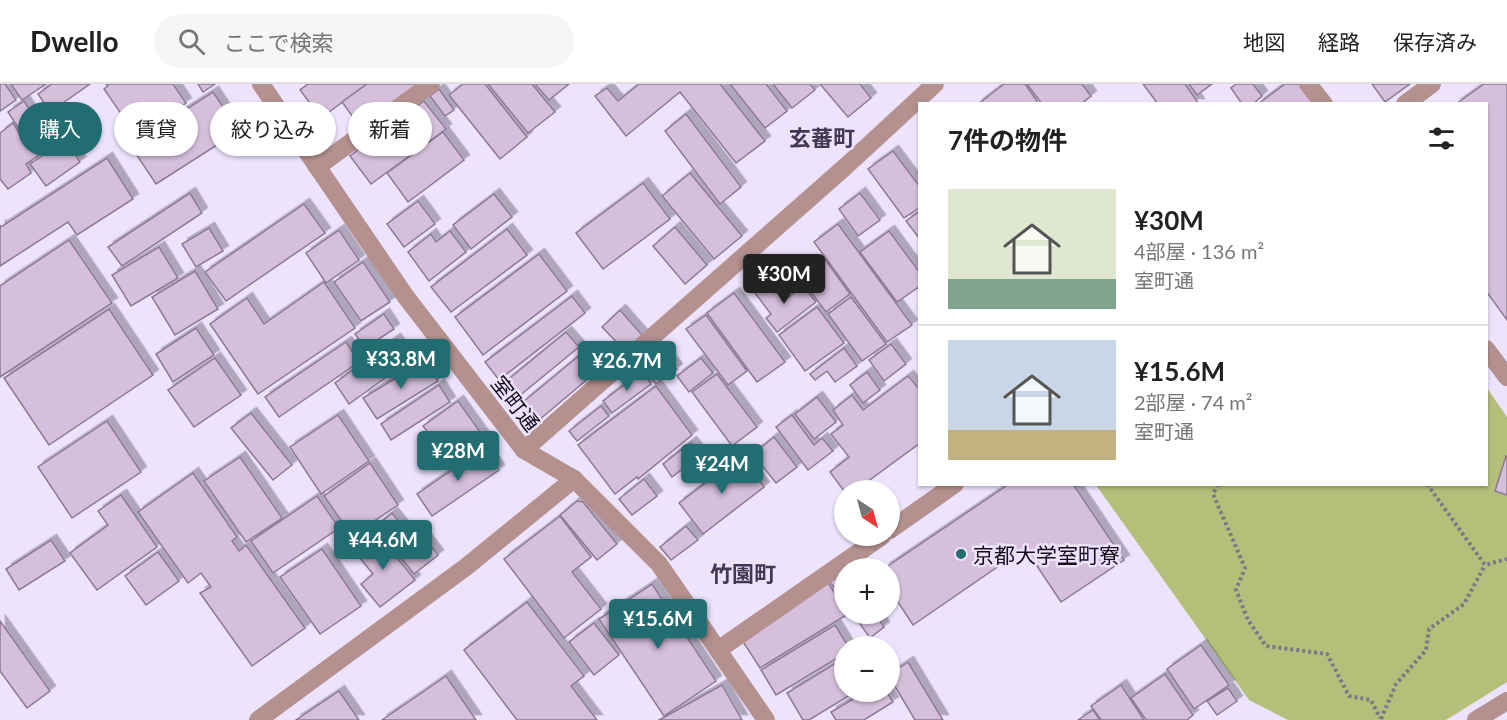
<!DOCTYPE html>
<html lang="ja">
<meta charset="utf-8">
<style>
:root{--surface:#fff;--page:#f6f6f6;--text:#222;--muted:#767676;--line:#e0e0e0;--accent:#216d72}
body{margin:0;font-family:Lato,"Noto Sans JP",sans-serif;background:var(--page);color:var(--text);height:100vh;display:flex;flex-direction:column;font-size:22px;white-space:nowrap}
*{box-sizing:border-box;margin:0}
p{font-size:20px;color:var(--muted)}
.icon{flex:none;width:33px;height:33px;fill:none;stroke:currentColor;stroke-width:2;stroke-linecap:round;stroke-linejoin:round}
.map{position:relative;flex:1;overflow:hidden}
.details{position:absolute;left:918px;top:18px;width:570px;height:384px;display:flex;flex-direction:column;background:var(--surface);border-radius:0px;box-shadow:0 2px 4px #0004}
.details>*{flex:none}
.banner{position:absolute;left:18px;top:18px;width:570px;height:54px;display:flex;gap:12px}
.needle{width:39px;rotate:144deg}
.buttons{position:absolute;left:834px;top:396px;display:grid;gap:12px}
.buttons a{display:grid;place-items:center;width:66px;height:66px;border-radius:50%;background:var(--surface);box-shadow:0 2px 4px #0004;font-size:30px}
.price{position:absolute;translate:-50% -51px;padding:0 14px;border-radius:6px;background:var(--accent);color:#fff;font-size:20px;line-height:39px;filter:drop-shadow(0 2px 3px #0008)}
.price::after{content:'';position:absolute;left:50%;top:36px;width:18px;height:14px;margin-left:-9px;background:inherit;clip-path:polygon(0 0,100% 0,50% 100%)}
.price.on{background:#222;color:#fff}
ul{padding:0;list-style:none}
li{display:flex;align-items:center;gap:18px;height:150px;padding:0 30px}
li+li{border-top:2px solid var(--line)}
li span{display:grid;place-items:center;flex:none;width:168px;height:120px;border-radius:0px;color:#555}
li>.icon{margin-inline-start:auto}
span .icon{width:72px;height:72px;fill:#fffc;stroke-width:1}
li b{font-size:26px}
h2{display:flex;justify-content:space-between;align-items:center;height:72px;padding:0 30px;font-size:26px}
.chip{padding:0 21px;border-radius:27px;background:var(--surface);box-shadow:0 2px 4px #0004;font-size:21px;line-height:54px}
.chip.on{background:var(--accent);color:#fff}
header{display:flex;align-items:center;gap:36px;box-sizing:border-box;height:84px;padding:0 30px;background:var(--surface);border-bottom:2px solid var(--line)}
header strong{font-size:28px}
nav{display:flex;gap:33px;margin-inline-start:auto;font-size:21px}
.search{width:420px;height:54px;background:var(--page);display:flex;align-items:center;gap:15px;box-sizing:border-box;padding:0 21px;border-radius:33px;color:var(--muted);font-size:22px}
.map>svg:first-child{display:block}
.green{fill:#b4bf7a}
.building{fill:#d5bfdb;stroke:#8d7993;stroke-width:1.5;filter:url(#shadow)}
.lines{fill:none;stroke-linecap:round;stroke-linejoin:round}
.path{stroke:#7e7789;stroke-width:4;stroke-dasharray:3 3;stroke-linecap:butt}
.minor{stroke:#b4918f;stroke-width:18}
.poi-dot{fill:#216d72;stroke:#ede3fd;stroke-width:2}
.labels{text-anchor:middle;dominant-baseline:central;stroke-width:5;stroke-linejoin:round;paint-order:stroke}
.street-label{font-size:21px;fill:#110d18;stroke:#ede3fd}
.poi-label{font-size:21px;fill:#110d18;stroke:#ede3fd;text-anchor:start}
.neighbourhood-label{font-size:22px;font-weight:bold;fill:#423852;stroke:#ede3fd}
</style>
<header>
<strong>Dwello</strong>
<div class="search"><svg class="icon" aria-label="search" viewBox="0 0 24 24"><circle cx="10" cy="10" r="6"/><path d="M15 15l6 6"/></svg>ここで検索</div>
<nav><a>地図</a><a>経路</a><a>保存済み</a></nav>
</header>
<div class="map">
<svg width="1507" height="636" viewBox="0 0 1507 636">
<defs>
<filter id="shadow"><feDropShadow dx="5.5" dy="-5.5" stdDeviation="0" flood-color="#0004"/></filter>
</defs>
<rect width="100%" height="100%" fill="#ede3fd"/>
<path class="green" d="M 1487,304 L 1507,333 L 1507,598 L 1446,636 L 1288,636 L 1249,616 L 1096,401 L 1486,400 Z"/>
<g class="building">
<path d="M 0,0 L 5,0 L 16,16 L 0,27 Z"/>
<path d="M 11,0 L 46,0 L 22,16 Z"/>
<path d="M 52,0 L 90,0 L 50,28 L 38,10 Z"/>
<path d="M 106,0 L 173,0 L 186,19 L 137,53 L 104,5 L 108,2 Z"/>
<path d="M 198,0 L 215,0 L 203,8 Z"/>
<path d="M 308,0 L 367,0 L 321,34 L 300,6 Z"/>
<path d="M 367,0 L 414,0 L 417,4 L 361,44 L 342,18 Z"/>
<path d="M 463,0 L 485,0 L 527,53 L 500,75 L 449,11 Z"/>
<path d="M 488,0 L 532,0 L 555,28 L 528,49 Z"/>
<path d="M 535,0 L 569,0 L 549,16 Z"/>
<path d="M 639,0 L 720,0 L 765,57 L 736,79 L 680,8 L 626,52 L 595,12 L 607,4 L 618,17 Z"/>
<path d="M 730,0 L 766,0 L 787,27 L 765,44 Z"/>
<path d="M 773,0 L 810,0 L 815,6 L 792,24 Z"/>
<path d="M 820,0 L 860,0 L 871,14 L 848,33 Z"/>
<path d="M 1004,0 L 1025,0 L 1039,20 L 978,20 Z"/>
<path d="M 1027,0 L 1082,0 L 1091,12 L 1081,20 L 1042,20 Z"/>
<path d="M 1143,0 L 1185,0 L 1199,20 L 1158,20 Z"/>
<path d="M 1189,0 L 1212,0 L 1197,11 Z"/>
<path d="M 1236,0 L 1253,0 L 1262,12 L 1253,20 L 1242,20 L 1231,4 Z"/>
<path d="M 1285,0 L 1299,0 L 1313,20 L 1258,20 Z"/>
<path d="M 1372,0 L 1410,0 L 1385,18 Z"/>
<path d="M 1484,0 L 1507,0 L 1507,236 L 1486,207 L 1486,20 L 1456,20 Z"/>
<path d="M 439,5 L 454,26 L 445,32 L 430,12 Z"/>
<path d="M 213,8 L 239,47 L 156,100 L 130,61 Z"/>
<path d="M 24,17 L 35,34 L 19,45 L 8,28 Z"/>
<path d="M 424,17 L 446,45 L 371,100 L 350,72 Z"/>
<path d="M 47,30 L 64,54 L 26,80 L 31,89 L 8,105 L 0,95 L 0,49 L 13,39 L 19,49 Z"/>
<path d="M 686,30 L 741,103 L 720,120 L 665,47 Z"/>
<path d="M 443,48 L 464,76 L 408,118 L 387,89 Z"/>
<path d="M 66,56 L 80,78 L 46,102 L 30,80 Z"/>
<path d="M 893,67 L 920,103 L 920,123 L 904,134 L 868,85 Z"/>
<path d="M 107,74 L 133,115 L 77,151 L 68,138 L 0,182 L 0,141 L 1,143 Z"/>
<path d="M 690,89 L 742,152 L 714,175 L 662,112 Z"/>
<path d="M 643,99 L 670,135 L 603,185 L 576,149 Z"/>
<path d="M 190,109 L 202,129 L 122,182 L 108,163 Z"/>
<path d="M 860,109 L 880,136 L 858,152 L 839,125 Z"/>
<path d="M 494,110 L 512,133 L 471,165 L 453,141 Z"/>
<path d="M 418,117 L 435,140 L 404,163 L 387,140 Z"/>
<path d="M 304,120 L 325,149 L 226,217 L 205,188 Z"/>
<path d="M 920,127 L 920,155 L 906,137 Z"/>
<path d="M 838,140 L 912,241 L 887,258 L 814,158 Z"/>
<path d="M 675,143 L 707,181 L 685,200 L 653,162 Z"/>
<path d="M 209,144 L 223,167 L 196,183 L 182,160 Z"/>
<path d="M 507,145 L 527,171 L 451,228 L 431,203 Z"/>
<path d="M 339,146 L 359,176 L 326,199 L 306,169 Z"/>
<path d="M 450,147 L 466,168 L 429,197 L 408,168 L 431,150 L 436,158 Z"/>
<path d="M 889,147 L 920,189 L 920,202 L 897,218 L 860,168 Z"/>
<path d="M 69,156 L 112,219 L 0,293 L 0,202 Z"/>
<path d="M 159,163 L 178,194 L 131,222 L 112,191 Z"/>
<path d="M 539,170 L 567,207 L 483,271 L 455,233 Z"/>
<path d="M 824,174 L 850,210 L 826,228 L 799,192 Z"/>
<path d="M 363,178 L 390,218 L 361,237 L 334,198 Z"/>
<path d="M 195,187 L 218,225 L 175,251 L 152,213 Z"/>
<path d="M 324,198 L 355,244 L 258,310 L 210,240 L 247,214 L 264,240 Z"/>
<path d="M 770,198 L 784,217 L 803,202 L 816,218 L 777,248 L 766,234 L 771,230 L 755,209 Z"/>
<path d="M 734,209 L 785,278 L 757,298 L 707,229 Z"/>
<path d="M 572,212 L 585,229 L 499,296 L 485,278 Z"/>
<path d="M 851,213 L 886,260 L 862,277 L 828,230 Z"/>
<path d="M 817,223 L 844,259 L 805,287 L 779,251 Z"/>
<path d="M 109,225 L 153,291 L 49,361 L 4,294 Z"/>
<path d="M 620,226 L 642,251 L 625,267 L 602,243 Z"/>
<path d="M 384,230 L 394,245 L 365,264 L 355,250 Z"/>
<path d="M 706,231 L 747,287 L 728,301 L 686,245 Z"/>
<path d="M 196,244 L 214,271 L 173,298 L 156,270 Z"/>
<path d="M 566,248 L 579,263 L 518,313 L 505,298 Z"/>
<path d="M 395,255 L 410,276 L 349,320 L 335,299 Z"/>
<path d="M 346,258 L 359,278 L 279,333 L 265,313 Z"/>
<path d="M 891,260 L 906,280 L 884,297 L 869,276 Z"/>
<path d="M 844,264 L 857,282 L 835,298 L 827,287 L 815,296 L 810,290 Z"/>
<path d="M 662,266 L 677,285 L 656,300 L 642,282 Z"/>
<path d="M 581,270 L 596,288 L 539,336 L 523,318 Z"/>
<path d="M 215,274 L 241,311 L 194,343 L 168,306 Z"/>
<path d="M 701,274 L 713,289 L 689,308 L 677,292 Z"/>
<path d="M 425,276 L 438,297 L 377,335 L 363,314 Z"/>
<path d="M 642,287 L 651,300 L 612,329 L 603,317 Z"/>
<path d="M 867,288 L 880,306 L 863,319 L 850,301 Z"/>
<path d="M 717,290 L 757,343 L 732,362 L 692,308 Z"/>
<path d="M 908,292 L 920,306 L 920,359 L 856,406 L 844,407 L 830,388 L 849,373 L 831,350 L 843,341 L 833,326 L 852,311 L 863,326 Z"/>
<path d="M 439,301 L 450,318 L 391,356 L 381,340 Z"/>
<path d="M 656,302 L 692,351 L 638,395 L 637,393 L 615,410 L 578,361 Z"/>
<path d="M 817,313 L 836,338 L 814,355 L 795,330 Z"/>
<path d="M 458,317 L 488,359 L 454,384 L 423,342 Z"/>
<path d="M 601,322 L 609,332 L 577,357 L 569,347 Z"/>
<path d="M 251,329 L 292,381 L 273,396 L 231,344 Z"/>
<path d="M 338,331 L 369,377 L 321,410 L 290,363 Z"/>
<path d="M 792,331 L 814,361 L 822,354 L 833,367 L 808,386 L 776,343 Z"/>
<path d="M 107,337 L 141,388 L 72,434 L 38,383 Z"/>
<path d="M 774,353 L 797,383 L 776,399 L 753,370 Z"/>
<path d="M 691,358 L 701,371 L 672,393 L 663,380 Z"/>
<path d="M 484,364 L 499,386 L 432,432 L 417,410 Z"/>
<path d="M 741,372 L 764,403 L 703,450 L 679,419 Z"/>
<path d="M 1506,372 L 1507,373 L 1507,411 L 1495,407 Z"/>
<path d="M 240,373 L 282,434 L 246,458 L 204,397 Z"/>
<path d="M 370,379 L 398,421 L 352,452 L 324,412 Z"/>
<path d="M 193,389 L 237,453 L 232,457 L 239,467 L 246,461 L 305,544 L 252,582 L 200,509 L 211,503 L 201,489 L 188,499 L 138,428 Z"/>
<path d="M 644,395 L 657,412 L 632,431 L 619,415 Z"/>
<path d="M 1009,400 L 1073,400 L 1124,476 L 1061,518 L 1025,464 L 913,541 L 890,506 L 890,484 L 885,484 Z"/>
<path d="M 121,411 L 157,463 L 97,506 L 70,469 L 108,441 L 98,427 Z"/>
<path d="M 317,412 L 339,444 L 273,489 L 251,457 Z"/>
<path d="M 577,417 L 583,418 L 617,460 L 597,476 L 560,431 Z"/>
<path d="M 392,429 L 411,452 L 418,445 L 438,471 L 414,490 L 376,442 Z"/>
<path d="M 560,432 L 591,473 L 572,488 L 601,525 L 564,554 L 504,475 Z"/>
<path d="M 686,442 L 698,456 L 671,476 L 660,463 Z"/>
<path d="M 378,450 L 415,496 L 380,523 L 361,500 L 373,490 L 355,468 Z"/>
<path d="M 51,456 L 65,477 L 19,506 L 6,485 Z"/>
<path d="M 322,465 L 361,522 L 320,550 L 280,493 Z"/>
<path d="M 158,468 L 179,497 L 146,521 L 125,492 Z"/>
<path d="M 844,486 L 844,518 L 829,496 Z"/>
<path d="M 827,497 L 844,524 L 844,530 L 848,530 L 760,584 L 740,553 Z"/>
<path d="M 652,500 L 716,597 L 664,632 L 599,535 Z"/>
<path d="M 527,518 L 584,592 L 571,602 L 597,636 L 517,636 L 464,566 Z"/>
<path d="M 853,530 L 875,530 L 884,543 L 870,554 Z"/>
<path d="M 0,537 L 50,607 L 27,624 L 0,587 Z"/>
<path d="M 594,539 L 619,571 L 594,591 L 569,558 Z"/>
<path d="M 835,541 L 848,562 L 844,562 L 844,570 L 776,611 L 761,586 Z"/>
<path d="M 1201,561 L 1229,601 L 1194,625 L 1167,585 Z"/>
<path d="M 844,574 L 844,608 L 855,608 L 809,636 L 803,636 L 787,609 Z"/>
<path d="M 908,578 L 943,636 L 915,636 L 890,594 L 890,590 Z"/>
<path d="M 1165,590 L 1193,631 L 1187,636 L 1146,636 L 1131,614 Z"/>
<path d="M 446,592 L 476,636 L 382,636 L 420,610 Z"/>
<path d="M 722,601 L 742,636 L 659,636 Z"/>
<path d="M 1121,601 L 1144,636 L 1101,636 L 1091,622 Z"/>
<path d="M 1228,604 L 1237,617 L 1217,631 L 1207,617 Z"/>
<path d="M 339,607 L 359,636 L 296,636 Z"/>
<path d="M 865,608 L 887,608 L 893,618 L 864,636 L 836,636 L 831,628 Z"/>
<path d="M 1093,626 L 1100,636 L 1078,636 Z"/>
</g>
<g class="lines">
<g class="path">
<path d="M 1218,400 L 1213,410 L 1245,484 L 1236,506 L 1248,536 L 1266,562 L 1327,570 L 1349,612 L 1371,616 L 1380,634"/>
<path d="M 1427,400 L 1485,481 L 1507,475"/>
<path d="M 1381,635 L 1396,600 L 1426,566 L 1429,545 L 1464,520 L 1485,481"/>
</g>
<g class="minor">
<path d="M 261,0 L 406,213 L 524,366 L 574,395 L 659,480 L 766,636"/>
<path d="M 1308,0 L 1324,20"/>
<path d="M 1405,20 L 1432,0"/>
<path d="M 317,83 L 431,0"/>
<path d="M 1486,265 L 1507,293"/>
<path d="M 524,366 L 845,83 L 935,0"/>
<path d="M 890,446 L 955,400"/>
<path d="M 718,566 L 882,452"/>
<path d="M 258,636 L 466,483 L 574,395"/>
<path d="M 1476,636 L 1507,617"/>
</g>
</g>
<circle class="poi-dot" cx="961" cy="470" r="6"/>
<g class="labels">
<g class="street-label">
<text transform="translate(516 319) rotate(52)">室町通</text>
</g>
<g class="poi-label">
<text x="973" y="470">京都大学室町寮</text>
</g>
<g class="neighbourhood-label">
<text x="822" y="53">玄蕃町</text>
<text x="743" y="489">竹園町</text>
</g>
</g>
</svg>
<div class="buttons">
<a><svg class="needle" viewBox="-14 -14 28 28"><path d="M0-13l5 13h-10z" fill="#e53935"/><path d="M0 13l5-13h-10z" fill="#767676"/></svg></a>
<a>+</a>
<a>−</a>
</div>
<b class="price on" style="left:784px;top:221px">¥30M</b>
<b class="price" style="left:401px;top:306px">¥33.8M</b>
<b class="price" style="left:627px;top:308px">¥26.7M</b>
<b class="price" style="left:458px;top:398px">¥28M</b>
<b class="price" style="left:722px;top:411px">¥24M</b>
<b class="price" style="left:383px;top:487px">¥44.6M</b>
<b class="price" style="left:658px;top:566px">¥15.6M</b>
<div class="banner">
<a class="chip on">購入</a>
<a class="chip">賃貸</a>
<a class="chip">絞り込み</a>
<a class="chip">新着</a>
</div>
<section class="details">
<h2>7件の物件<svg class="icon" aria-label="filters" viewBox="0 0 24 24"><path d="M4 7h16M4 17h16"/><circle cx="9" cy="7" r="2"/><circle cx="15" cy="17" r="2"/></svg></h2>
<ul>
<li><span style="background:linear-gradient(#dfe7d0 75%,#7fa58c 0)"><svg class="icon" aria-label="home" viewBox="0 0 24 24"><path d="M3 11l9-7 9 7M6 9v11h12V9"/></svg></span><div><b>¥30M</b><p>4部屋 · 136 m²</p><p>室町通</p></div></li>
<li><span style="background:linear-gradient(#c9d6e8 75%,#c2b280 0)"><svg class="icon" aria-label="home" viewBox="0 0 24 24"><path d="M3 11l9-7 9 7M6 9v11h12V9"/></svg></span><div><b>¥15.6M</b><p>2部屋 · 74 m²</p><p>室町通</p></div></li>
</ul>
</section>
</div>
